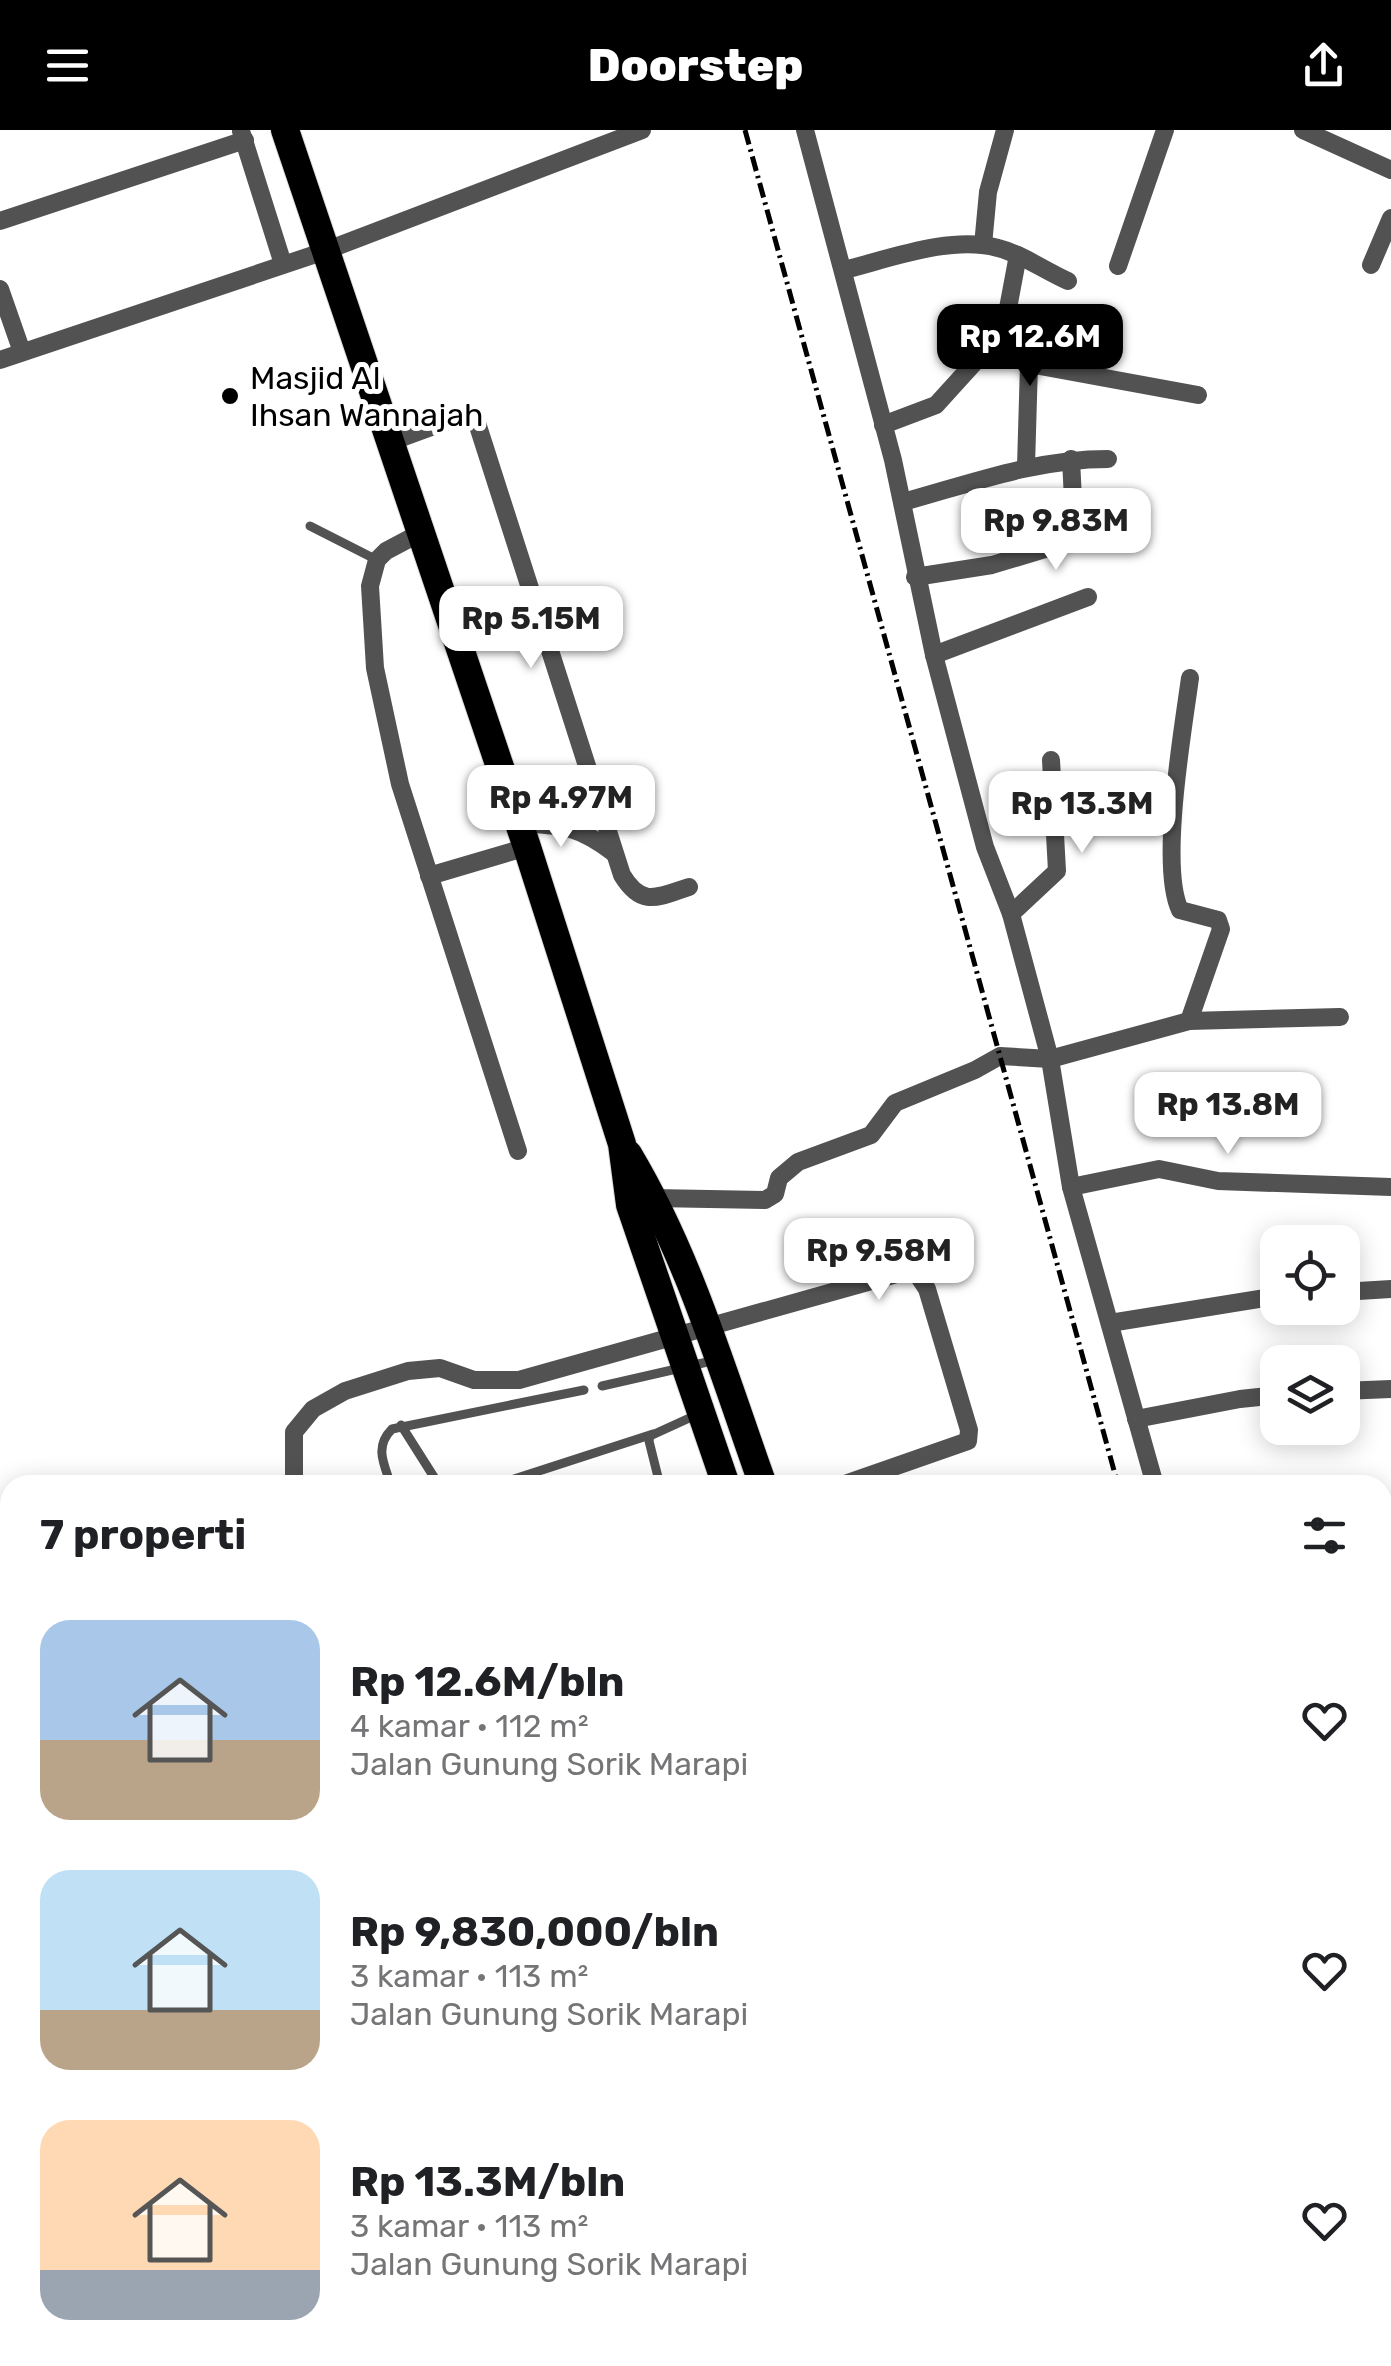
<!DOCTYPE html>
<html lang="id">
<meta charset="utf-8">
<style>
:root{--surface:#fff;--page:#f6f6f6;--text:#202124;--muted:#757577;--accent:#000}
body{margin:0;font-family:Rubik,sans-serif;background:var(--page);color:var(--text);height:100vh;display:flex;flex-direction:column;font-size:38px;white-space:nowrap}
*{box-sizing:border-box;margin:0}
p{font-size:32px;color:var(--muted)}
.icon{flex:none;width:55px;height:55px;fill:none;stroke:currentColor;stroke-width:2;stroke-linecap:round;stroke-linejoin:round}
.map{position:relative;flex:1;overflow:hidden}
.drawer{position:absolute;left:0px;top:1345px;width:1392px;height:892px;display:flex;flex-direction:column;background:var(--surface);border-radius:30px 30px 0 0;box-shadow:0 5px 25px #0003}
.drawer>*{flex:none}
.controls{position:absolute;left:1260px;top:1095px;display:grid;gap:20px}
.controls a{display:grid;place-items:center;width:100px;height:100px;border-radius:20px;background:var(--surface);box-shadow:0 5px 25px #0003;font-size:50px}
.price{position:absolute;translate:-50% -85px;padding:0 22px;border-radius:20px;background:#fff;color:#222;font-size:32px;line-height:65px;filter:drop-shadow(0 2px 5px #0008)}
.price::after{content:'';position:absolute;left:50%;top:60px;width:30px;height:22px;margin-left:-15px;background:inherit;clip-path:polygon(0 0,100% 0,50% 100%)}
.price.current{background:var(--accent);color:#fff}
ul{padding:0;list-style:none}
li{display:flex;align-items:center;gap:30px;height:250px;padding:0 40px}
li span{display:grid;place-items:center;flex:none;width:280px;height:200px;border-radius:30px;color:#555}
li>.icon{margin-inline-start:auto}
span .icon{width:120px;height:120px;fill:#fffc;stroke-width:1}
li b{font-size:42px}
h2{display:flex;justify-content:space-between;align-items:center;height:120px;padding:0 40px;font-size:42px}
header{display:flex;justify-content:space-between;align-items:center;height:130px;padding:0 40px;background:var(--accent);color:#fff;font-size:45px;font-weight:800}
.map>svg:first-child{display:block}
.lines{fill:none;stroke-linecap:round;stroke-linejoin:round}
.trunk-casing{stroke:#dbdbdb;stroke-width:30}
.service{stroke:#525252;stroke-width:9}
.minor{stroke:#525252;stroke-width:18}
.trunk{stroke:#000;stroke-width:28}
.rail{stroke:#000;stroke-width:5;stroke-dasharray:15 5 2.5 5;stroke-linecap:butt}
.poi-dot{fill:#000;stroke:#fff;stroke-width:4}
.labels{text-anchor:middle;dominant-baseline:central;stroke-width:10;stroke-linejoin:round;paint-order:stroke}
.poi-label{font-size:32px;fill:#000;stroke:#fff;text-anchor:start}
</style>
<header><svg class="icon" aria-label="menu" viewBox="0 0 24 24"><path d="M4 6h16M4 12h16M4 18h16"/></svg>Doorstep<svg class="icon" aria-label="share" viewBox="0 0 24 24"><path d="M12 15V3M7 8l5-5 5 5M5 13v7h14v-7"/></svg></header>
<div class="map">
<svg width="1391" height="2236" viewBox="0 0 1391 2236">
<rect width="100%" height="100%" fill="#fff"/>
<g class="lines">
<defs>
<g id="trunk">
<path d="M 285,0 L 527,717 L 622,1014 L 630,1075 L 726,1355"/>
<path d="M 628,1024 C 689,1126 723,1243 763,1355"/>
<path d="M 1018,2228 L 1021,2236"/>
<path d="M 1044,2228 L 1047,2236"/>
</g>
</defs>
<use href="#trunk" class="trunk-casing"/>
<g class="service">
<path d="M 310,396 L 377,430"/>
<path d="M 602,1256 L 716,1230"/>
<path d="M 401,1295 L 439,1355"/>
<path d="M 391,1355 C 384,1334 374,1317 392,1299 L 584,1260"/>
<path d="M 496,1355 L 653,1304"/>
<path d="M 660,1355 L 649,1311 L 650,1306 L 696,1285"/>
</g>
<g class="minor">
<path d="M 805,0 L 893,330 L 934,525 L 985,717 L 1011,784 L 1050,929 L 1071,1057 L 1155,1355"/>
<path d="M 1303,0 L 1391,40"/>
<path d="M 241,1 L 283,134"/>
<path d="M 0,91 L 245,10"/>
<path d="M 983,115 L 988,62 L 1005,0"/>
<path d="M 1371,135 L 1391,88"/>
<path d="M 1118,136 L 1165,0"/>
<path d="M 844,140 C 889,129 951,105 998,118 C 1022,124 1045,141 1068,151"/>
<path d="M 0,159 L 22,222"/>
<path d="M 1000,221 L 1018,125"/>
<path d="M 0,230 L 325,121 L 642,0"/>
<path d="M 883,295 L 936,275 L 975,232 L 990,222 L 1000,221 L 1029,234 L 1198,265"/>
<path d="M 390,312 L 464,285 L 472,287 L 477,293 L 622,745 C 642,778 658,767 689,757"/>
<path d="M 1026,336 L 1029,234"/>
<path d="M 903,372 C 972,353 1036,329 1108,329"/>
<path d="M 420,403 L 386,421 L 377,430 L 370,456 L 375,538 L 400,654 L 518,1021"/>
<path d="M 915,447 L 992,435 L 1075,410 L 1071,329"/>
<path d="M 934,525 L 1088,467"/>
<path d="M 518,693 C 563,696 577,695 614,723"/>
<path d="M 569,696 L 590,652"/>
<path d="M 429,746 L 527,717"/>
<path d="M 1011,784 L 1057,741 L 1051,630"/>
<path d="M 1189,891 L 1221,799 L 1218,790 L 1180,780 C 1159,736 1183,600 1190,548"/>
<path d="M 1071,1057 L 1159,1039 L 1218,1051 L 1391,1057"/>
<path d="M 645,1071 L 654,1068 L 765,1070 L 775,1064 L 779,1048 L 798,1032 L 871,1005 L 895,973 L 975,940 L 1000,926 L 1050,929 L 1189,891 L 1340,887"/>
<path d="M 1342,1162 L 1391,1159"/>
<path d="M 1110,1193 L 1278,1166"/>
<path d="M 1342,1261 L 1391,1259"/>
<path d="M 1136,1289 L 1240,1269 L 1278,1265"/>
<path d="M 294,1355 L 294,1302 L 313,1279 L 345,1261 L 408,1241 L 440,1238 L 474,1250 L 519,1250 L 907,1141 L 915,1141 L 927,1159 L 969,1300 L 968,1311 L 842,1355"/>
<path d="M 1382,1593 L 1391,1593"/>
<path d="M 0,2052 L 10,2053"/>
<path d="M 1382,2129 L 1391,2160"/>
<path d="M 146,2228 L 149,2236"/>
<path d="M 281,2228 L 283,2236"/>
<path d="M 820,2236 L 845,2228"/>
<path d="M 1170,2236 L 1192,2228"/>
</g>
<use href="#trunk" class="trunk"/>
<g class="rail">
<path d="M 745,0 L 1118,1355"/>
<path d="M 1358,2228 L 1360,2236"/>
</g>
</g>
<circle class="poi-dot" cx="230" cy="266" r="10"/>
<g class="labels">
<g class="poi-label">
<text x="250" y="248">Masjid Al<tspan x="250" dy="37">Ihsan Wannajah</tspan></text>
</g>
</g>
</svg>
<div class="controls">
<a><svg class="icon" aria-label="locate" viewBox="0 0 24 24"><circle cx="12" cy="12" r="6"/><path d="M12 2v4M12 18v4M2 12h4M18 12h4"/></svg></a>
<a><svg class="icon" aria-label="layers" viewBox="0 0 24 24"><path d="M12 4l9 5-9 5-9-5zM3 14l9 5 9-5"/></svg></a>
</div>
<b class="price current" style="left:1030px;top:259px">Rp 12.6M</b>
<b class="price" style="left:1056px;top:443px">Rp 9.83M</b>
<b class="price" style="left:531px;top:541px">Rp 5.15M</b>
<b class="price" style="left:561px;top:720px">Rp 4.97M</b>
<b class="price" style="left:1082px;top:726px">Rp 13.3M</b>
<b class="price" style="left:1228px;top:1027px">Rp 13.8M</b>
<b class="price" style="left:879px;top:1173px">Rp 9.58M</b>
<section class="drawer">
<h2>7 properti<svg class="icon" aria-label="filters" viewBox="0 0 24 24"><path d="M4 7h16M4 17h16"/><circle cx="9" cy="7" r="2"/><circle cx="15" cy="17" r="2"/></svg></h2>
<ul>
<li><span style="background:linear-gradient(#a9c7e8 60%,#b9a48a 0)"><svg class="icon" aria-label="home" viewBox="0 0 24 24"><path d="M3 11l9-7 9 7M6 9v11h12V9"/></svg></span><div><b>Rp 12.6M/bln</b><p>4 kamar · 112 m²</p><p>Jalan Gunung Sorik Marapi</p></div><svg class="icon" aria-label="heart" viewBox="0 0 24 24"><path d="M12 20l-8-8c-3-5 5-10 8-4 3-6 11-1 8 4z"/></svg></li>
<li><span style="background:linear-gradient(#bfe0f5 70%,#b9a48a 0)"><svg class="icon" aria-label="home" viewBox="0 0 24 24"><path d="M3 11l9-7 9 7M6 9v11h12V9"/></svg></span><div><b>Rp 9,830,000/bln</b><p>3 kamar · 113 m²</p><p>Jalan Gunung Sorik Marapi</p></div><svg class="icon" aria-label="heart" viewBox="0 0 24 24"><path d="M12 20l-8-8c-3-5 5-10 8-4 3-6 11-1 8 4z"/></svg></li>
<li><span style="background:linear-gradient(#ffd9b3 75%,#9aa5b1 0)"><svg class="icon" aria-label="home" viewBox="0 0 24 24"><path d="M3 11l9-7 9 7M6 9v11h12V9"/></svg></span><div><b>Rp 13.3M/bln</b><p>3 kamar · 113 m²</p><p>Jalan Gunung Sorik Marapi</p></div><svg class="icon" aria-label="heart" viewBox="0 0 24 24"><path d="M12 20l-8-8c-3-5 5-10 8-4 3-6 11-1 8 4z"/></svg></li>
</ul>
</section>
</div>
